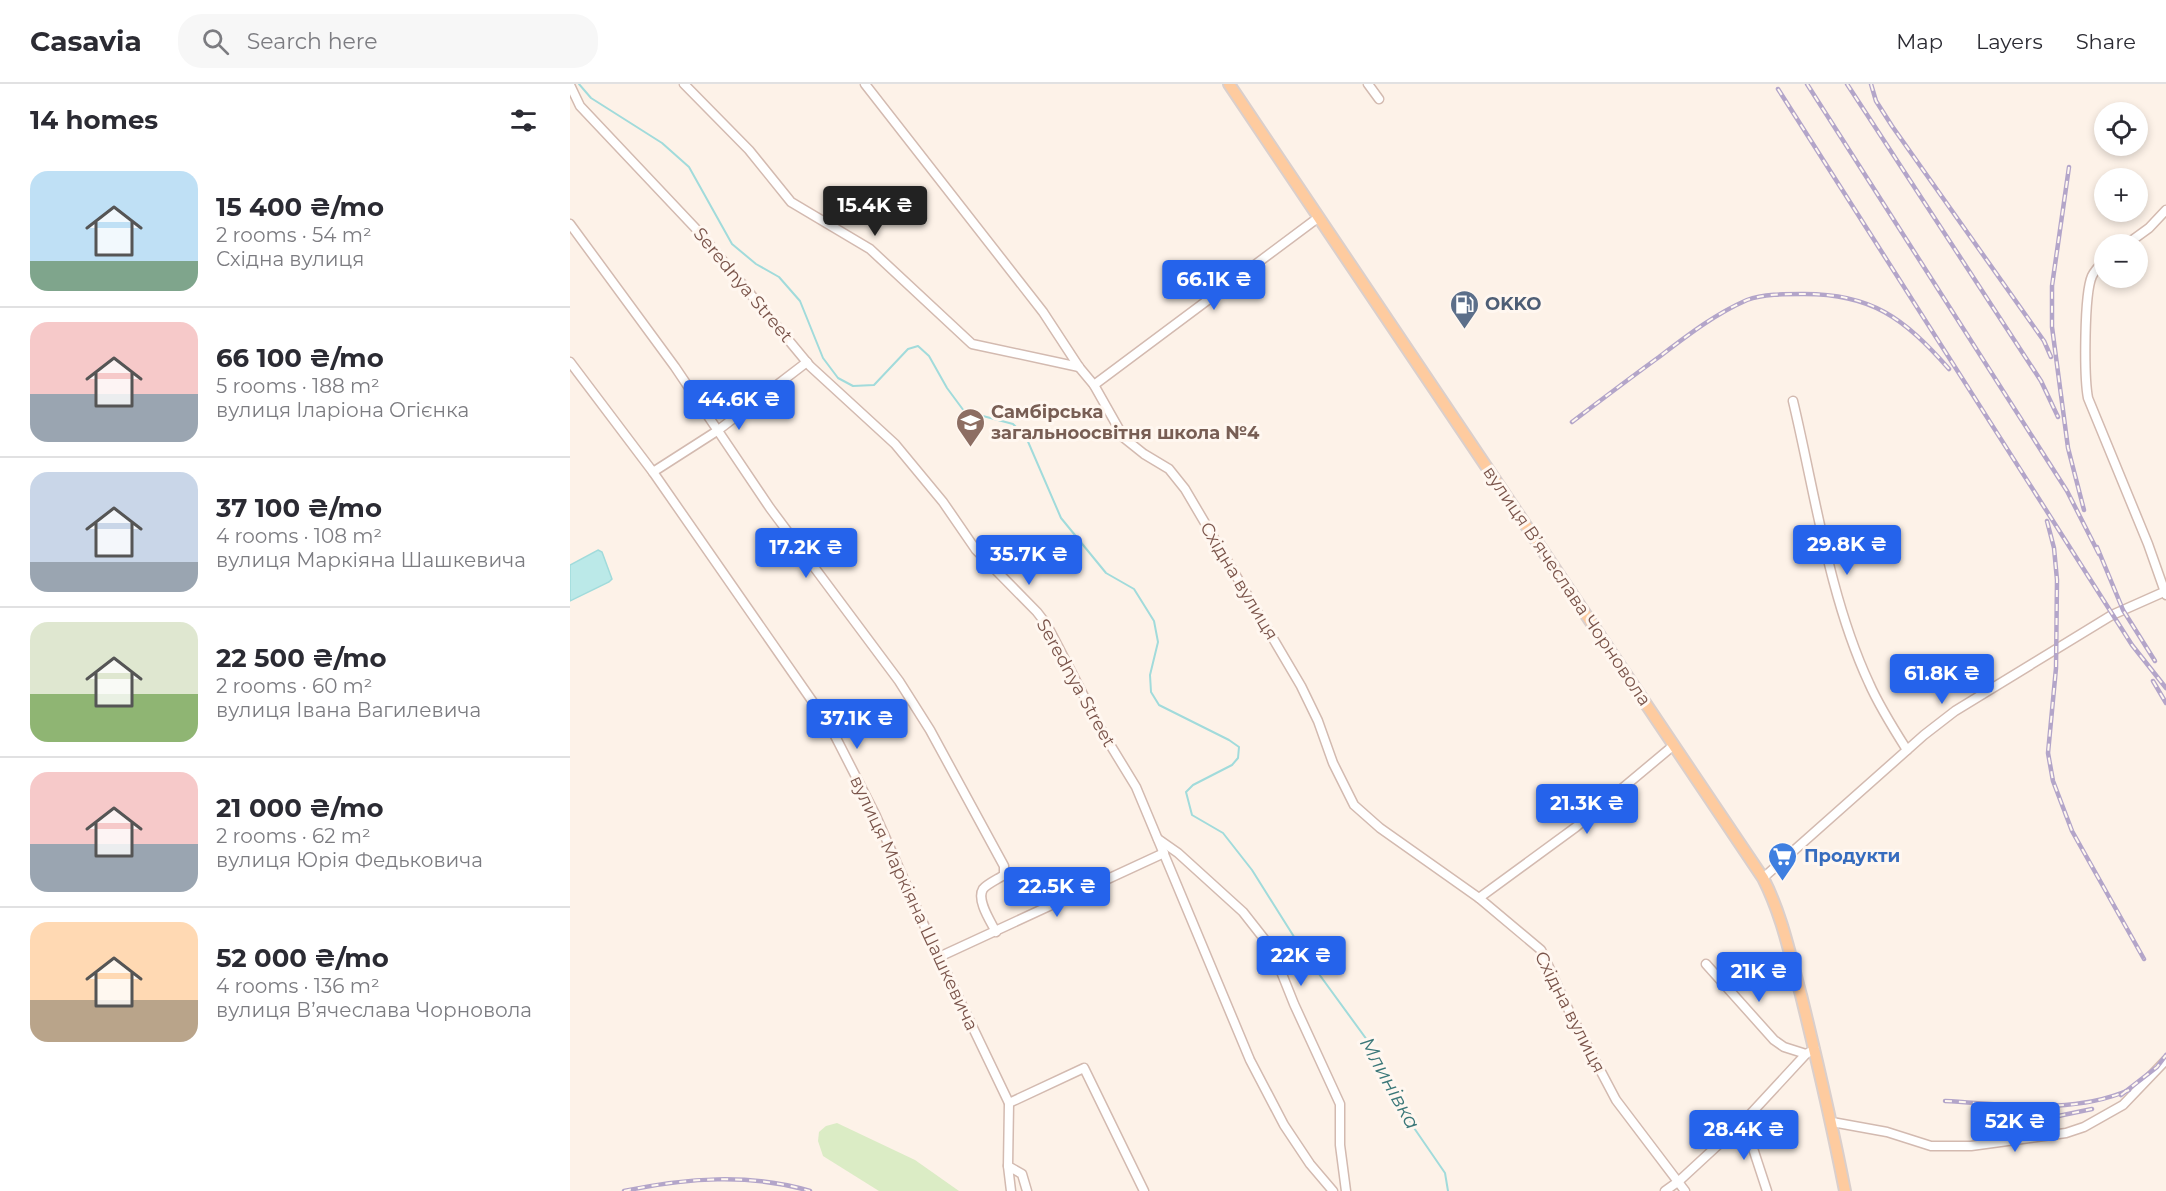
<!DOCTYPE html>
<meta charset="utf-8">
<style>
:root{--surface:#fff;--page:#f7f7f7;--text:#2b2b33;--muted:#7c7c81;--line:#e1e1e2;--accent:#2563eb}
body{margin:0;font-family:Montserrat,sans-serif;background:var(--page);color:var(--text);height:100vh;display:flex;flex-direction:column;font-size:22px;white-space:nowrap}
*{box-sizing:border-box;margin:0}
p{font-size:20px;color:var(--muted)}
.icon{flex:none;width:33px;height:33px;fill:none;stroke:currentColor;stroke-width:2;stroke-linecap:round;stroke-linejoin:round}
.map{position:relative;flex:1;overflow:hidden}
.details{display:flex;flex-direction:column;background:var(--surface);width:570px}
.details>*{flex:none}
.controls{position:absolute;left:1524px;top:18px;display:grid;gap:12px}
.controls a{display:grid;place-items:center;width:54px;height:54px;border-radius:50%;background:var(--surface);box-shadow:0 3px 9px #0003;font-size:30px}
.price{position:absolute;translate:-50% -51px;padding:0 14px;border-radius:6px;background:var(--accent);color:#fff;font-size:20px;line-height:39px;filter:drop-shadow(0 2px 3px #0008)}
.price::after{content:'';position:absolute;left:50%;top:36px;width:18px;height:14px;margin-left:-9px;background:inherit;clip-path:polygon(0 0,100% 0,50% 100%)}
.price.on{background:#222;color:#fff}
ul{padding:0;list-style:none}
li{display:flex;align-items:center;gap:18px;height:150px;padding:0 30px}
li+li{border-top:2px solid var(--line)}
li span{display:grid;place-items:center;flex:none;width:168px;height:120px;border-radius:18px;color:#555}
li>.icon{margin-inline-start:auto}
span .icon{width:72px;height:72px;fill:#fffc;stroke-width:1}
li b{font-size:26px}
h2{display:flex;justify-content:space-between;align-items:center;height:72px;padding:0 30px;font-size:26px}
header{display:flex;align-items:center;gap:36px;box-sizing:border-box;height:84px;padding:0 30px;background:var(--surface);border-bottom:2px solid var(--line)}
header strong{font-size:28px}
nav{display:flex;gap:33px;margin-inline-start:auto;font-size:21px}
.search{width:420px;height:54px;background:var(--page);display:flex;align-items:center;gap:15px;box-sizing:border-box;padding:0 21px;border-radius:24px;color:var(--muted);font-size:22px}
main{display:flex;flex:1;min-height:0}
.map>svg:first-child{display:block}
.green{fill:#dbecc5}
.water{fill:#bbe9e8;stroke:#a1dbdb;stroke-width:1.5}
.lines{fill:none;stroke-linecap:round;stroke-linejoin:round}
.stream{stroke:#a1dbdb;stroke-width:2}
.minor-casing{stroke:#d3bab0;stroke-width:11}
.major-casing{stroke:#dacfcc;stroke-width:14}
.minor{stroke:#fff;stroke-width:8}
.major{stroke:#fecb9f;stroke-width:10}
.rail-casing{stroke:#b3a5c9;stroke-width:4.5}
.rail{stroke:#fff7f0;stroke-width:2;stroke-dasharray:7;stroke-linecap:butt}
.labels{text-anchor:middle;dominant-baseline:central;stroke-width:6;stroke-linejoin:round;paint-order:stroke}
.street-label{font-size:18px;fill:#7a544a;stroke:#fff7f0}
.service-label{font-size:18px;font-weight:bold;fill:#4e5e75;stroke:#fff7f0;text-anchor:start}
.education-label{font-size:18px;font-weight:bold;fill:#785e54;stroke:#fff7f0;text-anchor:start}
.shop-label{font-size:18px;font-weight:bold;fill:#366cbe;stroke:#fff7f0;text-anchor:start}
.water-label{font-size:20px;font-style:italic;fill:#3a7778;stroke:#fff7f0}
</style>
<header>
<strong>Casavia</strong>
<div class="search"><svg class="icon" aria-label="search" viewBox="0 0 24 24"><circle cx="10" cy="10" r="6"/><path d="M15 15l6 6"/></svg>Search here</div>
<nav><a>Map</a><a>Layers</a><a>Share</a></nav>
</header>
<main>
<section class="details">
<h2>14 homes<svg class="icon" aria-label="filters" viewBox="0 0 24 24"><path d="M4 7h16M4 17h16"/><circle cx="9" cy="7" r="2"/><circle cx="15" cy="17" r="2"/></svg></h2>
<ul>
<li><span style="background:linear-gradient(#bfe0f5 75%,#7fa58c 0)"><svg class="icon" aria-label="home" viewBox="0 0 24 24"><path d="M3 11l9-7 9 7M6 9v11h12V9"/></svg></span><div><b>15 400 ₴/mo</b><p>2 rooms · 54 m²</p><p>Східна вулиця</p></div></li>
<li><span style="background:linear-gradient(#f6c9c9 60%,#9aa5b1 0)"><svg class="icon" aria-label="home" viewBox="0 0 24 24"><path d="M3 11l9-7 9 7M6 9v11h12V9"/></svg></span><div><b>66 100 ₴/mo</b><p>5 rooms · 188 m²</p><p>вулиця Іларіона Огієнка</p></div></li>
<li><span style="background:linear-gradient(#c9d6e8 75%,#9aa5b1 0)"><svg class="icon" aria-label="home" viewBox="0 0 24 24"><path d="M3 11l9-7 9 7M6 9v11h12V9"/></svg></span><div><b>37 100 ₴/mo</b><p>4 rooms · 108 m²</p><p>вулиця Маркіяна Шашкевича</p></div></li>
<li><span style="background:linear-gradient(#dfe7d0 60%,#8fb573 0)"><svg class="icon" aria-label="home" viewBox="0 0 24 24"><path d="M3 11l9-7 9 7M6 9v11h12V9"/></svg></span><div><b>22 500 ₴/mo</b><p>2 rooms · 60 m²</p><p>вулиця Івана Вагилевича</p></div></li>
<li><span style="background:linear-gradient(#f6c9c9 60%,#9aa5b1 0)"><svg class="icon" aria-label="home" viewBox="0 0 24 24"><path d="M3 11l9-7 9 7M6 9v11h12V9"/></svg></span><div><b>21 000 ₴/mo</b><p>2 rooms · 62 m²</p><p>вулиця Юрія Федьковича</p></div></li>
<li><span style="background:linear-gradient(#ffd9b3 65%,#b9a48a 0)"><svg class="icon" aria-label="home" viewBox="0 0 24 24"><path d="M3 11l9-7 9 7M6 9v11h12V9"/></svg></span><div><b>52 000 ₴/mo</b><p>4 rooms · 136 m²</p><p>вулиця Вʼячеслава Чорновола</p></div></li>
</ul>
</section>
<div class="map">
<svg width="1596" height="1107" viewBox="0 0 1596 1107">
<rect width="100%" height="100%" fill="#fdf2e8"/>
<path class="green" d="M 267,1039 L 345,1076 L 389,1107 L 309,1107 L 253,1072 L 248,1057 L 249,1048 L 256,1042 Z"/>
<path class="water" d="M 28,466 L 32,468 L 42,495 L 39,498 L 0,517 L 0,481 Z"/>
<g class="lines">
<path class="stream" d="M 9,0 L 21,14 L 92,59 L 119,83 L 162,160 L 186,180 L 209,193 L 230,217 L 253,274 L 268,294 L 283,302 L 304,301 L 338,265 L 348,262 L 359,272 L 377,304 L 394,327 L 443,340 L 456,353 L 491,434 L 536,489 L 564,505 L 584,537 L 588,558 L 580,591 L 581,608 L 589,621 L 659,656 L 669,663 L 668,674 L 662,681 L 623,701 L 616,708 L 622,731 L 653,749 L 682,786 L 738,875 L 808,971 L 842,1041 L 875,1089 L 878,1107"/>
<defs>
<g id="minor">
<path d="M 114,0 L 179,66 L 221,118 L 300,165 L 402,260 L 509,283"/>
<path d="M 295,0 L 473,228 L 509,283 L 524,301 L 554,354 L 574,370 L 599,385 L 615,405 L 731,602 L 748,637 L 763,679 L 784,721 L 810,744 L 909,814 L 971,866 L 1000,929 L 1046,1016 L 1115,1107"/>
<path d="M 798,0 L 809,15"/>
<path d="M 0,1 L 10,22 L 129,148 L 240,282 L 325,360 L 373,418 L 406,466 L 467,528 L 477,541 L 533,649 L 566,703 L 680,976 L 714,1041 L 740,1080 L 763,1107"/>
<path d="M 0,140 L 105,283 L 200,424 L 329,597 L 360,646 L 434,782 L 434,791 C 428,795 417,800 413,805 C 406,816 421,838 426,848"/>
<path d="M 1557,160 L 1579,144 L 1596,126"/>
<path d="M 1534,177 C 1530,181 1525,186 1522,192 C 1514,210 1514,293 1518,314 L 1578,460 L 1596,511"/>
<path d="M 0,278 L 83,388 L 261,644 L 305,730 L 358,850 L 439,1019 L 438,1082 L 452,1090 L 457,1107"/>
<path d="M 524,301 L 749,133"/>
<path d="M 1223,317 C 1245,409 1259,513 1299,599 C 1309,622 1323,644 1337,666"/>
<path d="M 83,388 L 147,347 L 237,278"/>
<path d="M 588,755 L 608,769 L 673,828 L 695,856 L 706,875 L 724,920 L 770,1020 L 770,1061 L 776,1107"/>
<path d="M 1193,794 L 1354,651 L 1385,627 L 1542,531 L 1596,507"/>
<path d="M 909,814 L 1006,743 L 1104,661"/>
<path d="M 369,873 L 594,769"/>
<path d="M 1136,880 L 1204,956 L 1214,963 L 1236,970"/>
<path d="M 439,1019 L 514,984 L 574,1107"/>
<path d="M 1174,1037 L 1197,1107"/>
<path d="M 1262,1038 L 1317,1048 L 1361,1062 L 1401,1062 L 1496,1049 L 1514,1043 L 1553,1021 L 1596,976"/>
<path d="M 438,1082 L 441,1107"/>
<path d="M 1095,1107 L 1109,1097 L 1174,1037 L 1236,970 L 1245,965"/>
</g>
<path id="major" d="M 659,0 L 1193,794 C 1212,831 1220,871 1231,911 C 1247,976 1262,1041 1275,1107"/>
</defs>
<use href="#minor" class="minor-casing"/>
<use href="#major" class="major-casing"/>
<use href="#minor" class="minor"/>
<use href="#major" class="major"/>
<defs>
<g id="rail">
<path d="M 1237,0 L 1497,407 L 1529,470"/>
<path d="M 1277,0 L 1471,297 L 1488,333"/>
<path d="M 1301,0 L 1306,17 L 1322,42 L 1474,257 L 1481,273"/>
<path d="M 1208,5 L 1562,561 L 1596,604"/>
<path d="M 1499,83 L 1482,202 L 1482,243 L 1498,364 L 1514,426"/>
<path d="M 1002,338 C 1031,316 1060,294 1089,273 C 1118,251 1145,230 1177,216 C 1193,210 1215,210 1231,210 C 1301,209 1334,234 1379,285"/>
<path d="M 1477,437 L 1484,464 L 1487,496 L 1486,584 L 1478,669 L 1483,697 L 1502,747 L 1574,875"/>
<path d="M 1527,463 L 1553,526 L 1585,577"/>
<path d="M 1583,597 L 1596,619"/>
<path d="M 1551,1011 L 1587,983 L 1596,971"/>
<path d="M 1375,1017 C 1436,1020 1501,1031 1559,1006"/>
<path d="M 1433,1039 L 1469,1036 L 1522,1025"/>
<path d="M 54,1107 C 116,1094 179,1089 240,1107"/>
</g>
</defs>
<use href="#rail" class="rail-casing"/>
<use href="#rail" class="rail"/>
</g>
<defs>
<symbol id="fuel-pin" viewBox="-11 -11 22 30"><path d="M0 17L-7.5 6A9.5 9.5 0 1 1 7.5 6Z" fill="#5c6f8a" stroke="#fff7f0"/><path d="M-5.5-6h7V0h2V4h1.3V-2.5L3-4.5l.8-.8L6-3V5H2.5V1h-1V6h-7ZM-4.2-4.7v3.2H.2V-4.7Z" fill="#fff"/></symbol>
<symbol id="school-pin" viewBox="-11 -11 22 30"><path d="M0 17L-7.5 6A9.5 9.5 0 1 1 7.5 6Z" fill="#8d6e63" stroke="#fff7f0"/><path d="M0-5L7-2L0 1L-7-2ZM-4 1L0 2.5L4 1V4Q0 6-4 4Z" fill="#fff"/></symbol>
<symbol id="supermarket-pin" viewBox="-11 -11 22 30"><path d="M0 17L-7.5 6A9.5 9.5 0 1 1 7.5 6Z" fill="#3f7fe0" stroke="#fff7f0"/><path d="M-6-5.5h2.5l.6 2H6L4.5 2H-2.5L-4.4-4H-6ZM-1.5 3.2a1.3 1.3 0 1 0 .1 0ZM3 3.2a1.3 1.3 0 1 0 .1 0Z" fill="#fff"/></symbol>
</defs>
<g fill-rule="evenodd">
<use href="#fuel-pin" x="878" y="204" width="33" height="45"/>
<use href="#school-pin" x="384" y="322" width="33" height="45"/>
<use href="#supermarket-pin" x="1196" y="756" width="33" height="45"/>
</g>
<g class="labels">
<g class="street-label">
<text transform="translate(173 201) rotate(50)">Serednya Street</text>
<text transform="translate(669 497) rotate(59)">Східна вулиця</text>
<text transform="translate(997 502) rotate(56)">вулиця Вʼячеслава Чорновола</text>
<text transform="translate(506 599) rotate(61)">Serednya Street</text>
<text transform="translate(344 819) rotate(65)">вулиця Маркіяна Шашкевича</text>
<text transform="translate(1000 928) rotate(63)">Східна вулиця</text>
</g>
<g class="service-label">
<text x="915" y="220">OKKO</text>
</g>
<g class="education-label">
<text x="421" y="328">Самбірська<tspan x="421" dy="21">загальноосвітня школа №4</tspan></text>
</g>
<g class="shop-label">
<text x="1234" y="772">Продукти</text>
</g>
<g class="water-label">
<text transform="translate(820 999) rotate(61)">Млинівка</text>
</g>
</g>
</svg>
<div class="controls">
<a><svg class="icon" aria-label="locate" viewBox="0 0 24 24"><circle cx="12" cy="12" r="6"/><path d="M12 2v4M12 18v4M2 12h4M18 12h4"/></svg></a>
<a>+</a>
<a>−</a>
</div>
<b class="price on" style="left:305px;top:153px">15.4K ₴</b>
<b class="price" style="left:644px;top:227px">66.1K ₴</b>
<b class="price" style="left:169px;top:347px">44.6K ₴</b>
<b class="price" style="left:1277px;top:492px">29.8K ₴</b>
<b class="price" style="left:236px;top:495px">17.2K ₴</b>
<b class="price" style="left:459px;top:502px">35.7K ₴</b>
<b class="price" style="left:1372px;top:621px">61.8K ₴</b>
<b class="price" style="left:287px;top:666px">37.1K ₴</b>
<b class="price" style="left:1017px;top:751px">21.3K ₴</b>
<b class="price" style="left:487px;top:834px">22.5K ₴</b>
<b class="price" style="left:731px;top:903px">22K ₴</b>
<b class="price" style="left:1189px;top:919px">21K ₴</b>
<b class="price" style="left:1445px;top:1069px">52K ₴</b>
<b class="price" style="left:1174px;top:1077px">28.4K ₴</b>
</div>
</main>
